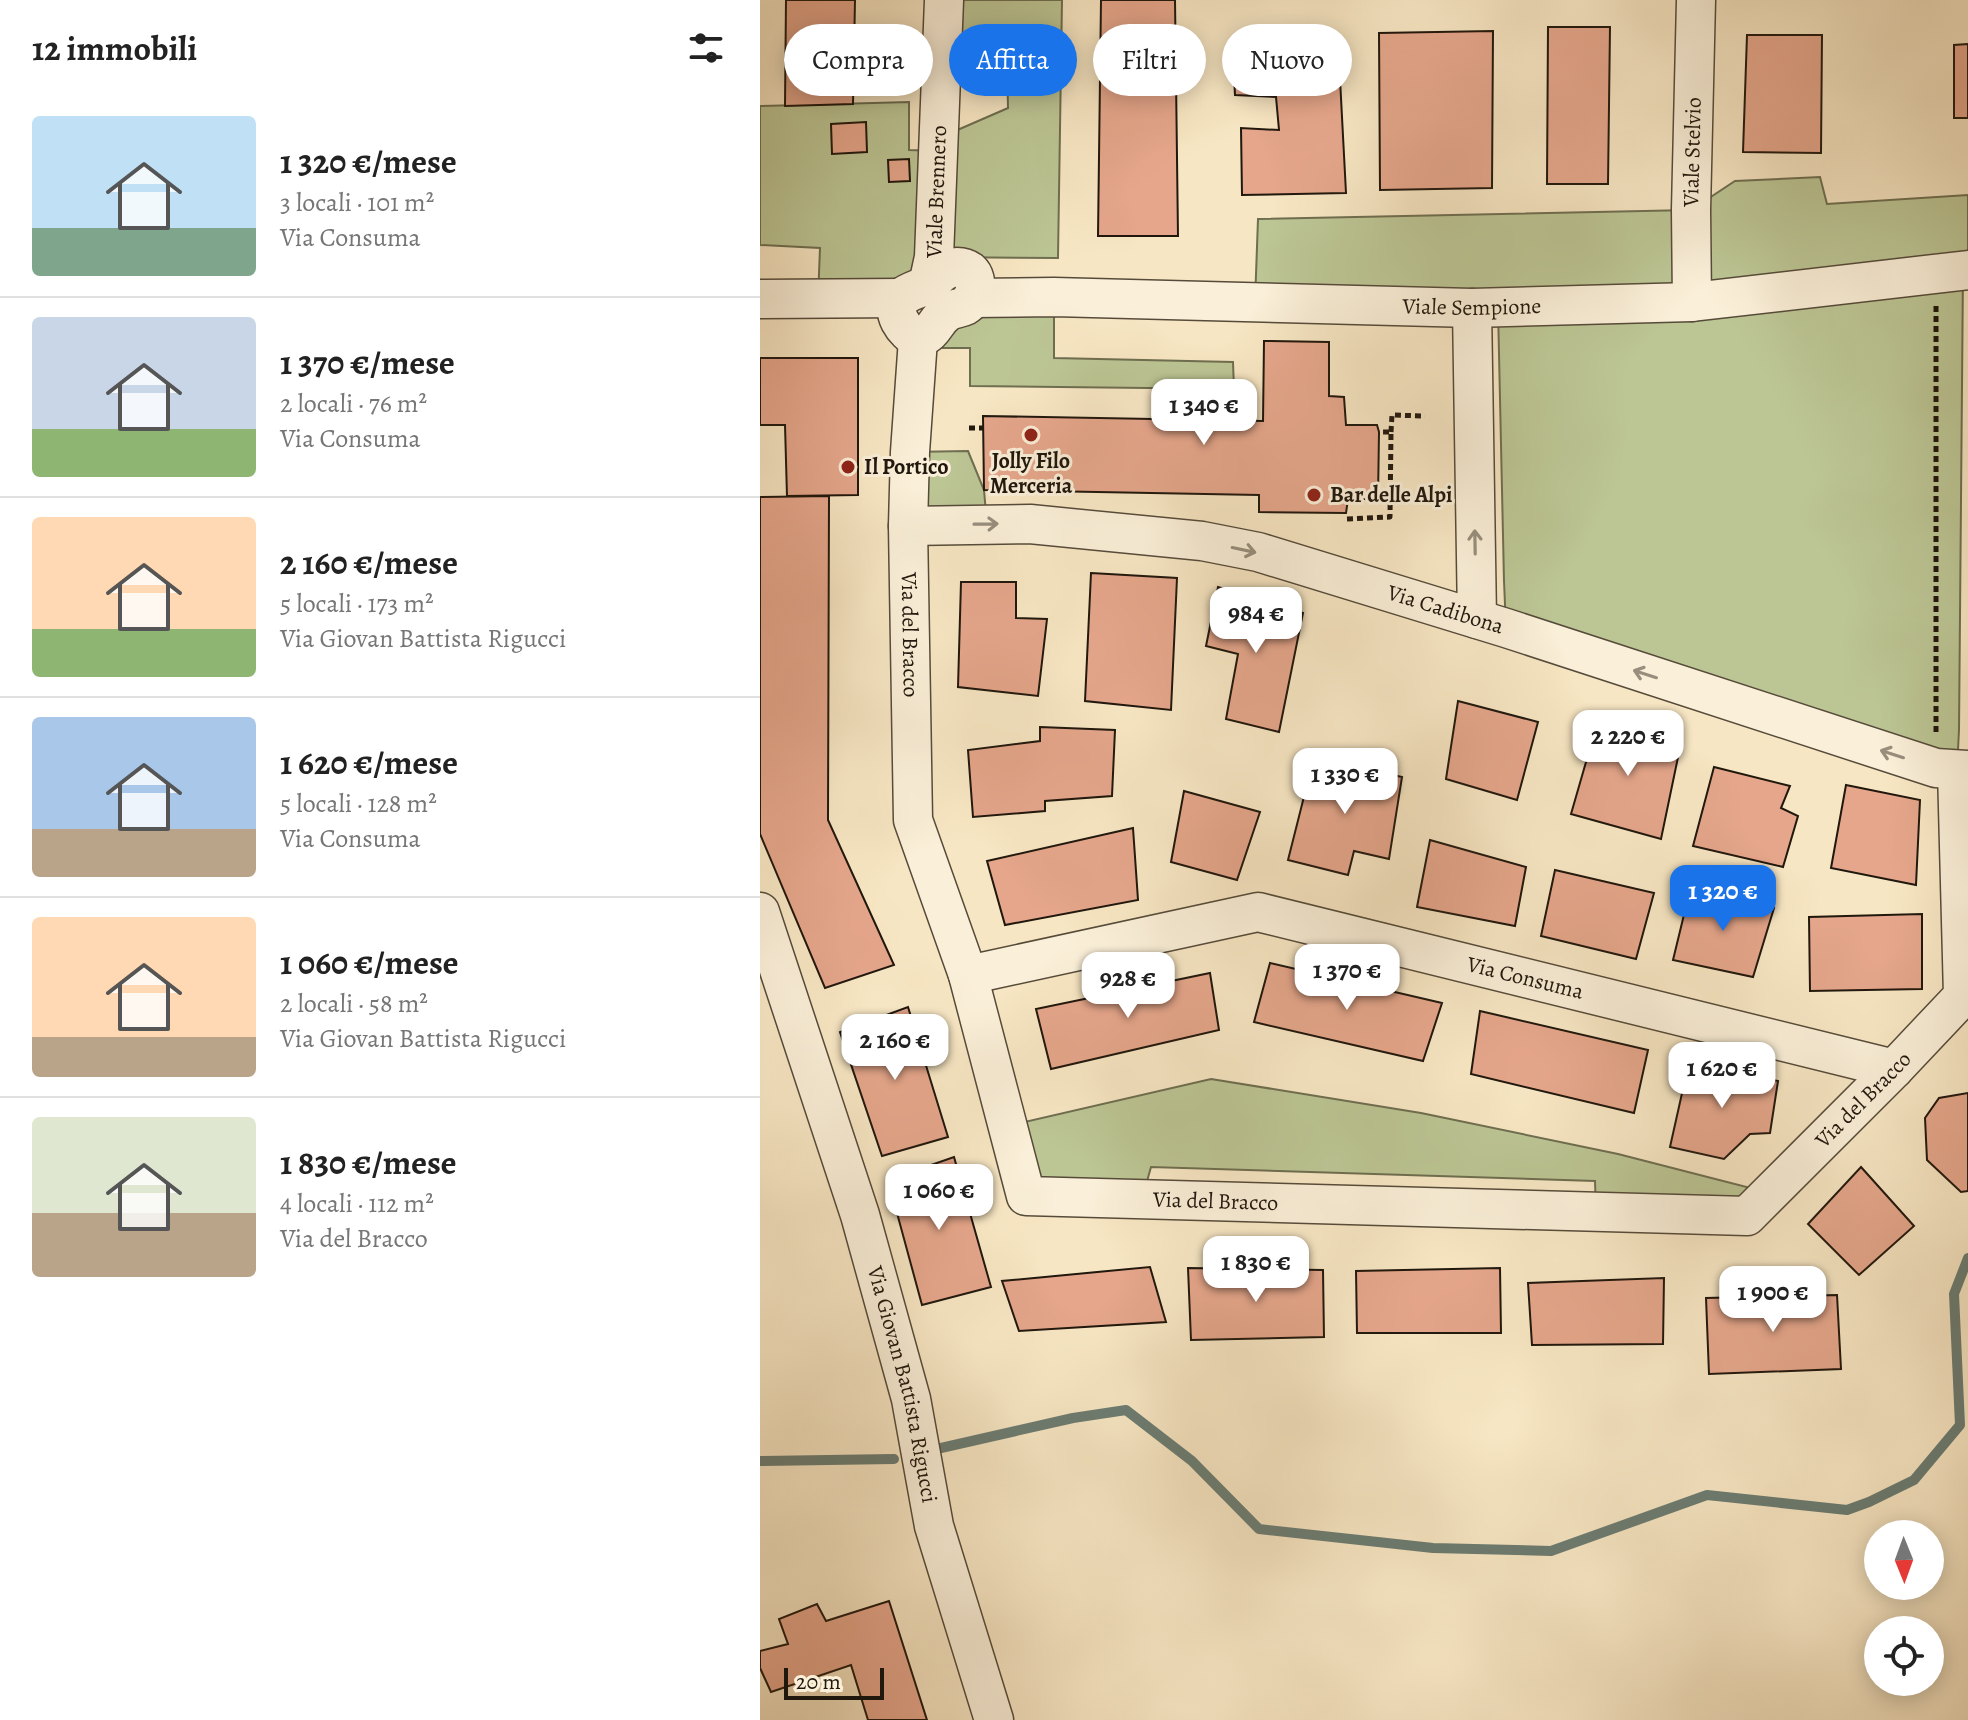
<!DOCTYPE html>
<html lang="it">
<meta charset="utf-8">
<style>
:root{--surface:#fff;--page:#f2f2f2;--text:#222;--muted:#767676;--line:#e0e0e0;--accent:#1a73e8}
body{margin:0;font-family:Alegreya,serif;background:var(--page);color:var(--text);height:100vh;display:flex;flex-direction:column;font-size:30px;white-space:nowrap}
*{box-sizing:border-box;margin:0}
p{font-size:26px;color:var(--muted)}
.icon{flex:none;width:44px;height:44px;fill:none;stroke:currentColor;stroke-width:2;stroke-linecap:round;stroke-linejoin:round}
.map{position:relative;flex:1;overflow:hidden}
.side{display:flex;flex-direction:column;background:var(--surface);width:760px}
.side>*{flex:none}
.hud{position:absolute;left:24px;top:24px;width:760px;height:72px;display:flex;gap:16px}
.needle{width:52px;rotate:179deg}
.fabs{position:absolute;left:1104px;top:1520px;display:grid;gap:16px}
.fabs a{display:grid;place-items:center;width:80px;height:80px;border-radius:50%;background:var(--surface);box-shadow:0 4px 20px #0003;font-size:40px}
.scale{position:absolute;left:24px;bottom:20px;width:100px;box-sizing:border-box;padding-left:8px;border:4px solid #20170d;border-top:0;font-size:22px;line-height:28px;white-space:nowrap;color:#20170d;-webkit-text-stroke:6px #faefd8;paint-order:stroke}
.price{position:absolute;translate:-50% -68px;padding:0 18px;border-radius:16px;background:#fff;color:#222;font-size:26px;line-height:52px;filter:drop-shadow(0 2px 4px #0008)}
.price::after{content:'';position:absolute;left:50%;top:48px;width:24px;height:18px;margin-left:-12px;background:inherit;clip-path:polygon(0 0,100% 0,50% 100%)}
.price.on{background:var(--accent);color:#fff}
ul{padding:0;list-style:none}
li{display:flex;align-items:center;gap:24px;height:200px;padding:0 32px}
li+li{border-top:2px solid var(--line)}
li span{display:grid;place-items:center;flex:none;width:224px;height:160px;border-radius:8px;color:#555}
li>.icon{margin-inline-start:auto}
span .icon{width:96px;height:96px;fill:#fffc;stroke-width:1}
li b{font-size:34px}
h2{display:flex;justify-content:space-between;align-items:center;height:96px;padding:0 32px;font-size:34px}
.chip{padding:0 28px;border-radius:36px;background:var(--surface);box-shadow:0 4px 20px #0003;font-size:28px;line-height:72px}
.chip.on{background:var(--accent);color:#fff}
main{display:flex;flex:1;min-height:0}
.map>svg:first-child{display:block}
.green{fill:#bcc594;stroke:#6e6e50;stroke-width:2}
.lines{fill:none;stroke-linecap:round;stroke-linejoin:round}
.stream{stroke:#6b7c72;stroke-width:10}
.building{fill:#e5a68b;stroke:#20170d;stroke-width:2}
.minor-casing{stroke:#564b3a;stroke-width:41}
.path{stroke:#20170d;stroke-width:5;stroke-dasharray:6 4;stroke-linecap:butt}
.minor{stroke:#faefd8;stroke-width:38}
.oneway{stroke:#988e7d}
.poi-dot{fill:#8f2418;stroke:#faefd8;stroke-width:3}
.labels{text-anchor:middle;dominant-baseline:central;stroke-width:6;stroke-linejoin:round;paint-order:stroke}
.street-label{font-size:22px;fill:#20170d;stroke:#faefd8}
.poi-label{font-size:22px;font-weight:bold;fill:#20170d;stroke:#faefd8;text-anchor:start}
</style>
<main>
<section class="side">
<h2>12 immobili<svg class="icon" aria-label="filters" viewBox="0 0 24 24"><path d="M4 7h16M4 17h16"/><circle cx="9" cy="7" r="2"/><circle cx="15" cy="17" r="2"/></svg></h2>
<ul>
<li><span style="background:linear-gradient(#bfe0f5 70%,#7fa58c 0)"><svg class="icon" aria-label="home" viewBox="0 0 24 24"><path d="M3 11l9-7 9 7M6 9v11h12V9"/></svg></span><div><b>1 320 €/mese</b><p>3 locali · 101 m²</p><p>Via Consuma</p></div></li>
<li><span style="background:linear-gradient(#c9d6e8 70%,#8fb573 0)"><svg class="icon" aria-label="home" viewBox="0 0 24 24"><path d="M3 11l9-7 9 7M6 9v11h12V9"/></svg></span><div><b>1 370 €/mese</b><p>2 locali · 76 m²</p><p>Via Consuma</p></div></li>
<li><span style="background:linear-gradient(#ffd9b3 70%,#8fb573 0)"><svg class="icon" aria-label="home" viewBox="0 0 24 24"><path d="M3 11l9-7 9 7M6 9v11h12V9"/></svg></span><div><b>2 160 €/mese</b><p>5 locali · 173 m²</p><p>Via Giovan Battista Rigucci</p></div></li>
<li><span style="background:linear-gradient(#a9c7e8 70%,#b9a48a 0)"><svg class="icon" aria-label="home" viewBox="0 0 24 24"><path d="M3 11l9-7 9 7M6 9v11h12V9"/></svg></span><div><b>1 620 €/mese</b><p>5 locali · 128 m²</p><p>Via Consuma</p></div></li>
<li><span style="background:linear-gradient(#ffd9b3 75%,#b9a48a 0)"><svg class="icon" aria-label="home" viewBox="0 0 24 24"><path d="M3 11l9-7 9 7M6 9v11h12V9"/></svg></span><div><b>1 060 €/mese</b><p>2 locali · 58 m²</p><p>Via Giovan Battista Rigucci</p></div></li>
<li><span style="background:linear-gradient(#dfe7d0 60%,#b9a48a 0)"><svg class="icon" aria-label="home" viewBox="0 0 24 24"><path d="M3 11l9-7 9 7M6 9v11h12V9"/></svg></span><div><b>1 830 €/mese</b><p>4 locali · 112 m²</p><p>Via del Bracco</p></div></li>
</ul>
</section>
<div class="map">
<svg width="1208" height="1720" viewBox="0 0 1208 1720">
<rect width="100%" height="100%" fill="#f7e6c3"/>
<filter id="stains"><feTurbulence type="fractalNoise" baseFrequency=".0025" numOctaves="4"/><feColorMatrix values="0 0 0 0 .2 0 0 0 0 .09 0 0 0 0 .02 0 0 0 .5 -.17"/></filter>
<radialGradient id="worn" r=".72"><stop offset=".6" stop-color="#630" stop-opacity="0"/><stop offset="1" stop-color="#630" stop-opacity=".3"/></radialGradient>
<g class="green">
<path d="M 184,0 L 302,0 L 298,258 L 175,257 L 168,285 L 58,299 L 60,248 L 0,245 L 0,106 L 149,102 L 149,150 L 178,151 L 179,138 L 248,108 L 247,62 L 183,26 Z"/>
<path d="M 1060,177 L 1067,204 L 1208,195 L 1208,270 L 1203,271 L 1199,730 L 1197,770 L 746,628 L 744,581 L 738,308 L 495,302 L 498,219 L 931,210 L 975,181 Z"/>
<path d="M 294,297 L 294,358 L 473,362 L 474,389 L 210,386 L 210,348 L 156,348 L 212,298 Z"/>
<path d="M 208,451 L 224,490 L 227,524 L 148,526 L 150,452 Z"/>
<path d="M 451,1079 L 661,1113 L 858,1154 L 1010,1193 L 987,1216 L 836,1212 L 835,1181 L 391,1167 L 382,1199 L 266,1196 L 247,1126 Z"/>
</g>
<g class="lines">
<g class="stream">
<path d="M 181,1448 L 313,1418 L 366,1410 L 432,1461 L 499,1529 L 673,1548 L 791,1551 L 947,1495 L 1087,1510 L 1109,1502 L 1154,1480 L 1200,1425 L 1194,1294 L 1208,1258"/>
<path d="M 0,1461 L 134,1459"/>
</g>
</g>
<g class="building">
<path d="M 26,0 L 95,0 L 93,104 L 25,106 Z"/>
<path d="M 341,0 L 415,0 L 418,236 L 338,236 Z"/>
<path d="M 788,27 L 850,27 L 848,184 L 787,184 Z"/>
<path d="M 733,31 L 732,188 L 620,190 L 619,33 Z"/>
<path d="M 987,35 L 1062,35 L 1061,153 L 983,152 Z"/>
<path d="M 472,39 L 578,41 L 586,193 L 482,195 L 481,128 L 519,130 L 516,97 L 475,95 Z"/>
<path d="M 1208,44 L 1208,118 L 1194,118 L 1194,45 Z"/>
<path d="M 106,122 L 107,152 L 72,154 L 71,124 Z"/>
<path d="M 149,159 L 150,181 L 129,182 L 128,160 Z"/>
<path d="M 504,341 L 569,342 L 569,396 L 584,397 L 586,425 L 617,425 L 619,432 L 618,499 L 588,499 L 586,513 L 499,512 L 499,495 L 224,490 L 223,416 L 503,421 Z"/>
<path d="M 0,358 L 98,358 L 98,495 L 27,496 L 25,425 L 0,425 Z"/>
<path d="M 69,496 L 68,820 L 134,965 L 65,988 L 0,834 L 0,497 Z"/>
<path d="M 331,573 L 417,578 L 411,710 L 325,701 Z"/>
<path d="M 201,582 L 256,582 L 256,618 L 287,619 L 278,696 L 198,687 Z"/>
<path d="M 458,587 L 543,613 L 519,732 L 466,719 L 478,654 L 446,646 Z"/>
<path d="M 698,701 L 778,722 L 757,800 L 686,779 Z"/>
<path d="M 839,717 L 922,738 L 901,839 L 811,814 Z"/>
<path d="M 280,727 L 355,730 L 352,796 L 285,801 L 285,811 L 213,817 L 208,750 L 280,741 Z"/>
<path d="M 554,757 L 642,777 L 629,859 L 594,851 L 588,875 L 528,860 Z"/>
<path d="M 954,767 L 1030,786 L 1021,808 L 1038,816 L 1023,867 L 933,846 Z"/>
<path d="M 1086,785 L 1160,800 L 1156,885 L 1071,868 Z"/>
<path d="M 424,791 L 500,812 L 477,880 L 411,862 Z"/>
<path d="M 373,828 L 378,900 L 245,925 L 227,861 Z"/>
<path d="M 670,840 L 766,867 L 755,926 L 657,907 Z"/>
<path d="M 795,870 L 894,893 L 876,959 L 781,936 Z"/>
<path d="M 930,890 L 1014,908 L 993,977 L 913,960 Z"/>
<path d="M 1162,914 L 1162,989 L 1050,991 L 1049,917 Z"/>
<path d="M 510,963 L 682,1003 L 663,1061 L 494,1022 Z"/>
<path d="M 450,973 L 459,1030 L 291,1069 L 276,1009 Z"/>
<path d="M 148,1007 L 188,1137 L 122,1156 L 80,1032 Z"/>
<path d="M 720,1011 L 888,1050 L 874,1113 L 711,1074 Z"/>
<path d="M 929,1062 L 1018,1081 L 1010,1133 L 990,1134 L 964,1159 L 910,1147 Z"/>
<path d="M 1208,1093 L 1208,1191 L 1201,1192 L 1167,1160 L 1165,1118 L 1179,1098 Z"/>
<path d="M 194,1157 L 231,1287 L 162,1305 L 128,1180 Z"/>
<path d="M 1101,1167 L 1154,1226 L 1099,1275 L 1048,1224 Z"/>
<path d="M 390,1267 L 406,1322 L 259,1331 L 242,1281 Z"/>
<path d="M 428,1268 L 563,1270 L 564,1337 L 431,1340 Z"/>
<path d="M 740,1268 L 741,1333 L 597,1333 L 596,1271 Z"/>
<path d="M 904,1278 L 903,1344 L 772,1345 L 768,1283 Z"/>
<path d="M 1077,1295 L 1081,1369 L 949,1374 L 946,1298 Z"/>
<path d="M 129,1601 L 167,1720 L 108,1720 L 91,1665 L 11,1692 L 0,1668 L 0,1651 L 28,1644 L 19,1619 L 57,1604 L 66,1621 Z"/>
</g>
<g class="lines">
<defs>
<g id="minor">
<path d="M 197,267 C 201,267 206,268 210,271 C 219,279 216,300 205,306 C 199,309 193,308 186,313 C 174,322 176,332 158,339 C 145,333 128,311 142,297 C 148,292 158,289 165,286 C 180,278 178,270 197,267 Z"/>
<path id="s1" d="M 168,285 L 174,257 L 184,0"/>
<path id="s2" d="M 212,298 L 294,297 L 712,308 L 932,302 L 1208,270"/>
<path d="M 0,299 L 142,298"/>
<path id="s3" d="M 932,302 L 931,210 L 936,0"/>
<path d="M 712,308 L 717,619"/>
<path id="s4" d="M 158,339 L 150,452 L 148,526 L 153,820 L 208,975 L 266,1196 L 987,1216 L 1134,1069 L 1203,996 L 1197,770"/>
<path id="s5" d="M 148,526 L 270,524 L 442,541 L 498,552 L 746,628 L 1176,768 L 1208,770"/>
<path id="s6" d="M 0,912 L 100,1215 L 151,1399 L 174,1526 L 234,1720"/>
<path id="s7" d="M 208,975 L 498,912 L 1134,1069"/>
</g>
</defs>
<use href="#minor" class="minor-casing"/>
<g class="path">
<path d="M 1176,306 L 1176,732"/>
<path d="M 209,428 L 224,428"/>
<path d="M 631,432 L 632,415 L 665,416"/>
<path d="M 587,519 L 630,517 L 631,432 L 619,432"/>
</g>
<use href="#minor" class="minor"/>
</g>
<defs><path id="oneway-shaft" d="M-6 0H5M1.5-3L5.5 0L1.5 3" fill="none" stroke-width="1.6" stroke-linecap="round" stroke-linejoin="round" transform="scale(2)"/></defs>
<g class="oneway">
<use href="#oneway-shaft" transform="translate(226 524) rotate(-1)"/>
<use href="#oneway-shaft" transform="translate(715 542) rotate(-91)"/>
<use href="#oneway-shaft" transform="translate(484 550) rotate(12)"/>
<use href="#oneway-shaft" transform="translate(885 674) rotate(-162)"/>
<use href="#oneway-shaft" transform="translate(1132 754) rotate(-162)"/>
</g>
<g class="poi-dot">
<circle cx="271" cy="435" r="8"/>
<circle cx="88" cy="467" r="8"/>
<circle cx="554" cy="495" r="8"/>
</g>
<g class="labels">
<g class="street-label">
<text stroke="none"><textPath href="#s3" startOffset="150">Viale Stelvio</textPath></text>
<text stroke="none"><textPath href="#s1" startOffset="94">Viale Brennero</textPath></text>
<text stroke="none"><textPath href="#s2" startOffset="500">Viale Sempione</textPath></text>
<text stroke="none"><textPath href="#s5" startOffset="548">Via Cadibona</textPath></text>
<text stroke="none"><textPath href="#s4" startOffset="296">Via del Bracco</textPath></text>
<text stroke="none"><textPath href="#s7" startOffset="572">Via Consuma</textPath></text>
<text stroke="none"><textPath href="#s4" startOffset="1760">Via del Bracco</textPath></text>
<text stroke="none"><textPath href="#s4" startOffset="1064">Via del Bracco</textPath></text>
<text stroke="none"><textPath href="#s6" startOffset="494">Via Giovan Battista Rigucci</textPath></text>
</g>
<g class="poi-label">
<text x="271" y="461" text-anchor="middle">Jolly Filo<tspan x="271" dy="25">Merceria</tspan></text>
<text x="104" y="467">Il Portico</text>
<text x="570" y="495">Bar delle Alpi</text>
</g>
</g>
<rect width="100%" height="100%" filter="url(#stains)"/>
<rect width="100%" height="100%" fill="url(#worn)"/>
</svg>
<div class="fabs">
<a><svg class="needle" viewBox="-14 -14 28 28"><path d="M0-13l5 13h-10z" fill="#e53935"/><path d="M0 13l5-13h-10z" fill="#767676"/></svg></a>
<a><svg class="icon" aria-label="locate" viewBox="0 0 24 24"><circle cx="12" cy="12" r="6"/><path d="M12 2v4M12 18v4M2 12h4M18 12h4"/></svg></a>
</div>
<div class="scale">20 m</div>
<b class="price" style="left:444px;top:447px">1 340 €</b>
<b class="price" style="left:496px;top:655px">984 €</b>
<b class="price" style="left:868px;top:778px">2 220 €</b>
<b class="price" style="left:585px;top:816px">1 330 €</b>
<b class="price on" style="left:963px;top:933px">1 320 €</b>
<b class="price" style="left:587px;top:1012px">1 370 €</b>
<b class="price" style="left:368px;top:1020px">928 €</b>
<b class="price" style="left:135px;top:1082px">2 160 €</b>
<b class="price" style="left:962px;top:1110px">1 620 €</b>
<b class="price" style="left:179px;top:1232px">1 060 €</b>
<b class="price" style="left:496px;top:1304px">1 830 €</b>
<b class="price" style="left:1013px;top:1334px">1 900 €</b>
<div class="hud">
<a class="chip">Compra</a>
<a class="chip on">Affitta</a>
<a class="chip">Filtri</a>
<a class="chip">Nuovo</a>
</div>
</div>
</main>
